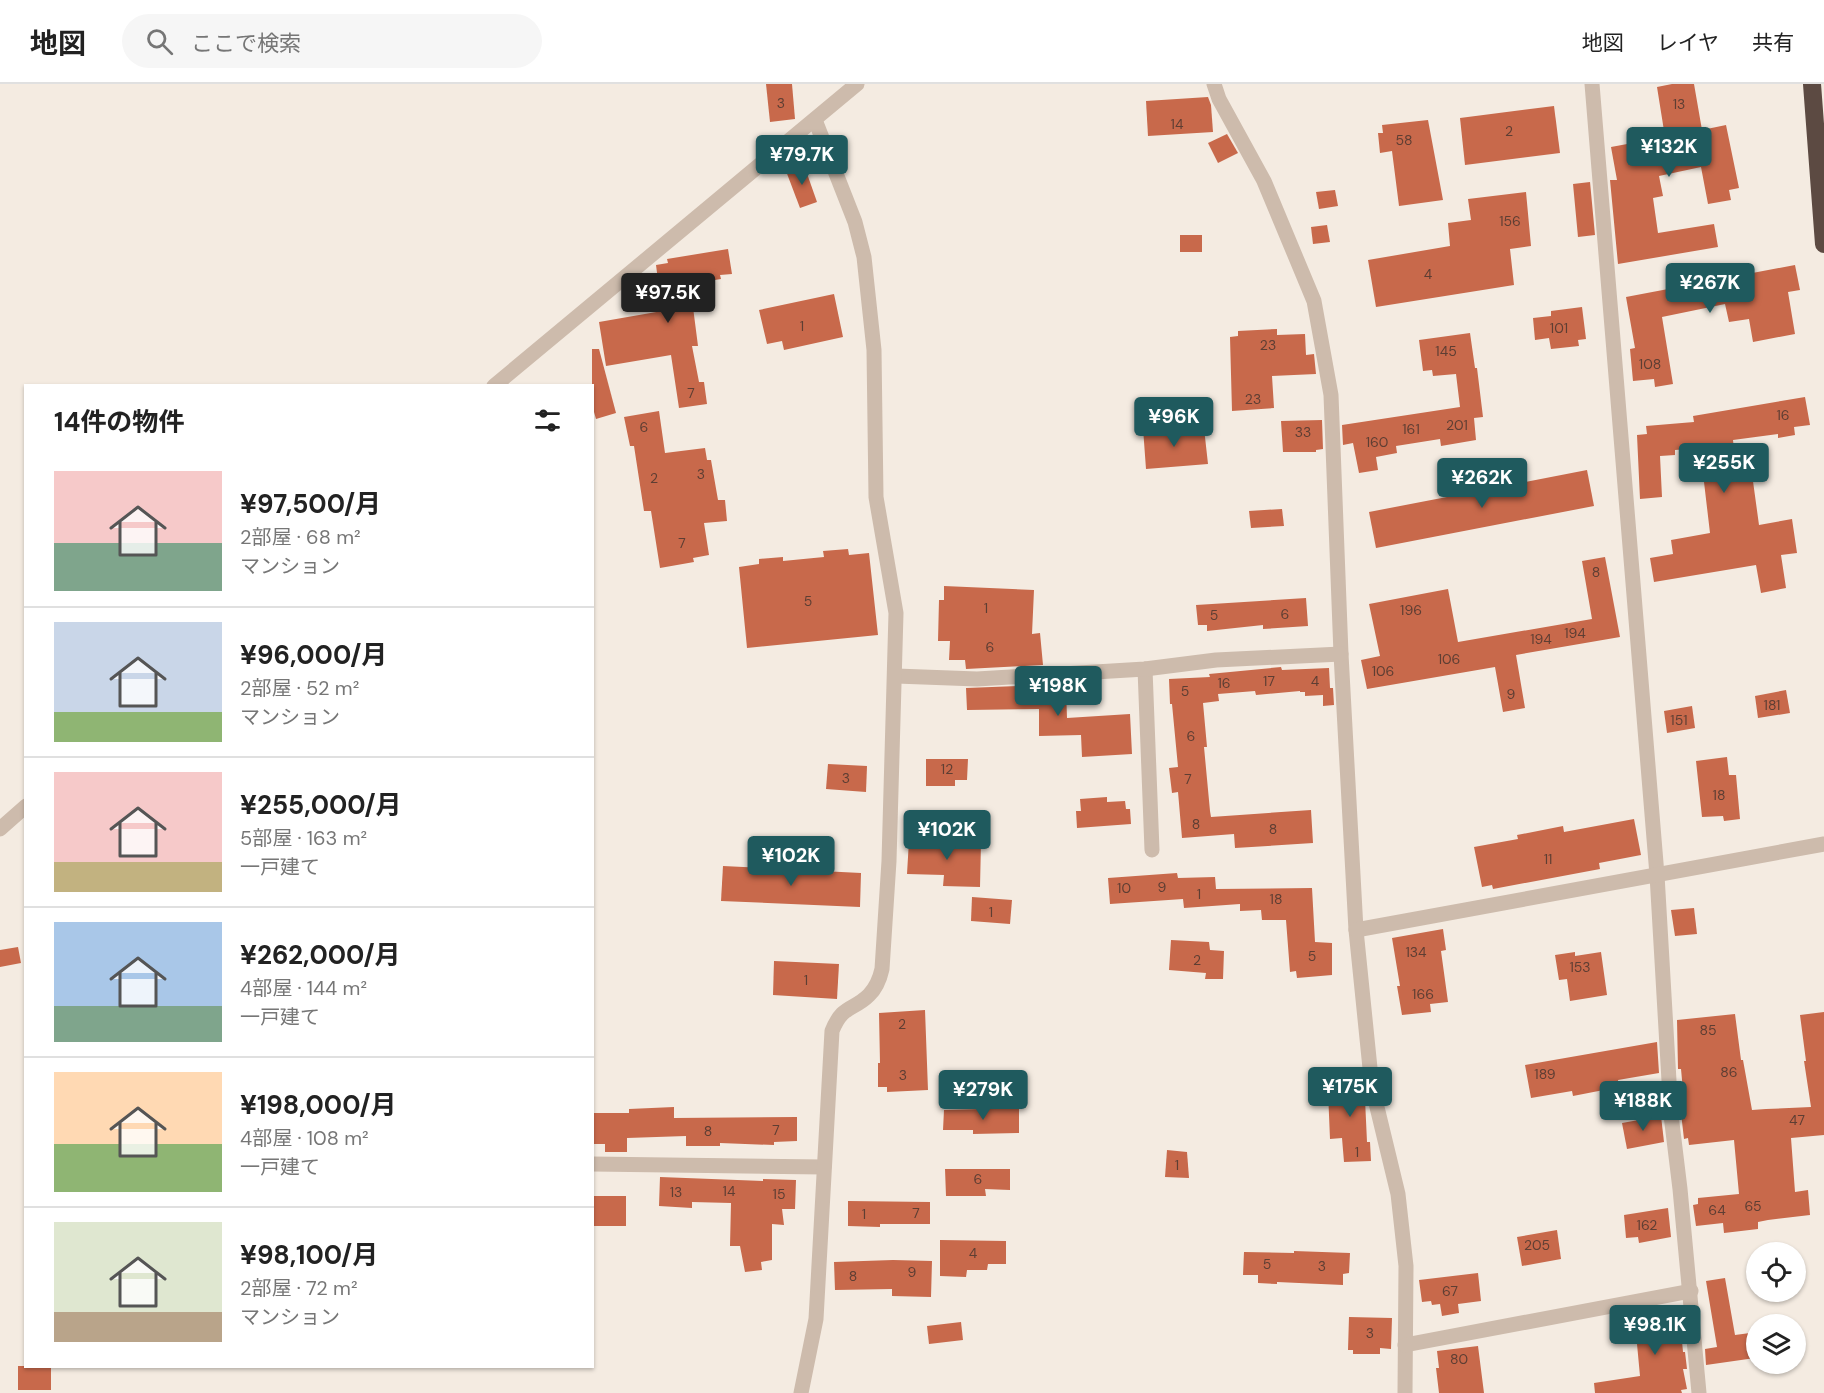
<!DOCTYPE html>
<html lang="ja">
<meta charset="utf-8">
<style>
:root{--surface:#fff;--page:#f6f6f6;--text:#222;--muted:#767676;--line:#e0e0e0;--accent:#1f5a5e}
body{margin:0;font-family:"DM Sans","Noto Sans JP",sans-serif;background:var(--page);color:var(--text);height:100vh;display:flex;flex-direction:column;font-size:22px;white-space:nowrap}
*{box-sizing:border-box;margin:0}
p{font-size:20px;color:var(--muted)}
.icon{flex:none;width:33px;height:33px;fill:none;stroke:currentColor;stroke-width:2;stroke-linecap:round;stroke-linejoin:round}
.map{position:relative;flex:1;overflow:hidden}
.details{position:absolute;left:24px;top:300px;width:570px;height:984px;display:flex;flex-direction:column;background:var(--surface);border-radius:0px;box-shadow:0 2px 4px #0004}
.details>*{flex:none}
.buttons{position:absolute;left:1746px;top:1158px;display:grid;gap:12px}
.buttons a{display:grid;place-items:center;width:60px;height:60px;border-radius:50%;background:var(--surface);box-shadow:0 2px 4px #0004;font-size:30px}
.price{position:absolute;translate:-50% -51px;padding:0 14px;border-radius:6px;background:var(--accent);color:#fff;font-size:20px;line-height:39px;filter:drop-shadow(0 2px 3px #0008)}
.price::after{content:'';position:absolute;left:50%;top:36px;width:18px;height:14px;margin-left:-9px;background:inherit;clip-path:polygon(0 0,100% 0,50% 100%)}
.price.selected{background:#222;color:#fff}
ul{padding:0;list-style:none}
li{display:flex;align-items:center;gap:18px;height:150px;padding:0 30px}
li+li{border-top:2px solid var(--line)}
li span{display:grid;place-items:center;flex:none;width:168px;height:120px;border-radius:0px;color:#555}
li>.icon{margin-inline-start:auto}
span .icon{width:72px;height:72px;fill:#fffc;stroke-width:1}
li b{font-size:26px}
h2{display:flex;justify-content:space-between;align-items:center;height:72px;padding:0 30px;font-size:26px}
header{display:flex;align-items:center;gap:36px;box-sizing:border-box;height:84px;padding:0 30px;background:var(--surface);border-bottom:2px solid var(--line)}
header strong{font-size:28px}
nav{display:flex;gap:33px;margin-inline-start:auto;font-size:21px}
.search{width:420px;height:54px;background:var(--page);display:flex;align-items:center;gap:15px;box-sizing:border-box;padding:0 21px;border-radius:33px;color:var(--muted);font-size:22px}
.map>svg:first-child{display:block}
.building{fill:#c8694b}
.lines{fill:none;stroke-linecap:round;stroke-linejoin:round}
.street{stroke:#cdbbac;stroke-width:15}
.highway{stroke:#5c4a42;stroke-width:18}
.labels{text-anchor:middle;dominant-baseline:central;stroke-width:4.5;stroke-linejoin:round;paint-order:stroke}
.number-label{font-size:14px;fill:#5e3e33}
</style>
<header>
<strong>地図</strong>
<div class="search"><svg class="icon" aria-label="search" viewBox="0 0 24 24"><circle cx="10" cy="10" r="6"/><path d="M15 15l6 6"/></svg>ここで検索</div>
<nav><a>地図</a><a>レイヤ</a><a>共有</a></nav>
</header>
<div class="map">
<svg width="1824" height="1309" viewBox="0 0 1824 1309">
<rect width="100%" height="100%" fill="#f4ebe1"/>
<g class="building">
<path d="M 766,0 L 792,0 L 795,35 L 770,38 Z"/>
<path d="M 1672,0 L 1694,0 L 1702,46 L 1726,41 L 1739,104 L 1729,106 L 1731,116 L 1708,120 L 1701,83 L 1659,92 L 1663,112 L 1653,114 L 1658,149 L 1714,140 L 1718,163 L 1618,180 L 1610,96 L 1617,96 L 1611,63 L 1665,53 L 1657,3 Z"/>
<path d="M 1208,13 L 1211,21 L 1213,48 L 1148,52 L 1146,17 Z"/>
<path d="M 1554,22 L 1560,69 L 1465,81 L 1460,34 Z"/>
<path d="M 1428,36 L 1443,116 L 1399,122 L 1392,67 L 1380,69 L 1378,49 L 1383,49 L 1382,41 Z"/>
<path d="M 1227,50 L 1238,69 L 1218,79 L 1208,59 Z"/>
<path d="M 804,81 L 817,118 L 800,124 L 786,87 Z"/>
<path d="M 1590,98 L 1595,151 L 1578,153 L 1573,100 Z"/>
<path d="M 1335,106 L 1338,122 L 1319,125 L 1316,108 Z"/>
<path d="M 1526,108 L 1531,162 L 1510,165 L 1514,201 L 1376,223 L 1368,176 L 1450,162 L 1448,139 L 1471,136 L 1468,115 Z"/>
<path d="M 1327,141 L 1330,158 L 1313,160 L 1311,143 Z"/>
<rect x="1180" y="151" width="22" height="17"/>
<path d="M 728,165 L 732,190 L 720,191 L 721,195 L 690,200 L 698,262 L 692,262 L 699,298 L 704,298 L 707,320 L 679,324 L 671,271 L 606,282 L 599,238 L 662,227 L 656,181 L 668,179 L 667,175 Z"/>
<path d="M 1795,181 L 1800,206 L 1788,208 L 1795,250 L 1753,258 L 1749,235 L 1729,238 L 1725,220 L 1662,233 L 1673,300 L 1655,303 L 1654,295 L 1633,297 L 1630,265 L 1635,264 L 1626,213 Z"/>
<path d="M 834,210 L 843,253 L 784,266 L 782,257 L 767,260 L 759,226 Z"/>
<path d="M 1582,223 L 1586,255 L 1578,256 L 1579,262 L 1551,265 L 1549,254 L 1535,256 L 1533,234 L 1551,232 L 1551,227 Z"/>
<path d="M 1277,245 L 1277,251 L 1305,250 L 1306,271 L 1314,270 L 1316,290 L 1272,292 L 1274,324 L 1232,327 L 1230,253 L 1238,252 L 1238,247 Z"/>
<path d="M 1470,249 L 1475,284 L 1477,284 L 1483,333 L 1474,334 L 1476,356 L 1441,362 L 1440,355 L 1396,362 L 1397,369 L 1376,373 L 1378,386 L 1359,389 L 1353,359 L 1343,361 L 1342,341 L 1460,323 L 1456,290 L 1433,292 L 1432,286 L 1423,287 L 1419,256 Z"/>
<path d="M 592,265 L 599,265 L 616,329 L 596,335 L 592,321 Z"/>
<path d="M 1805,313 L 1810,341 L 1794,343 L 1795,351 L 1778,354 L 1778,350 L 1733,356 L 1737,393 L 1752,390 L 1759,441 L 1792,435 L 1797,469 L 1781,471 L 1786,504 L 1761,509 L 1756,481 L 1654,498 L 1650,474 L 1673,470 L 1671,456 L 1710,449 L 1704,398 L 1722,395 L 1717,363 L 1675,366 L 1675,371 L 1660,372 L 1662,413 L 1640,415 L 1637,351 L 1647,350 L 1646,342 L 1694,338 L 1693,332 Z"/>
<path d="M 659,327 L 665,369 L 705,364 L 707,376 L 711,376 L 718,416 L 725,416 L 727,437 L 704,439 L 709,471 L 693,474 L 694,478 L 660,484 L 651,427 L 644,427 L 634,362 L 630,362 L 624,333 Z"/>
<path d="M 1322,336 L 1323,365 L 1316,366 L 1316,368 L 1283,368 L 1281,337 Z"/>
<path d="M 1170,341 L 1171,348 L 1204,344 L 1208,380 L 1146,385 L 1143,344 Z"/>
<path d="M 1587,386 L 1594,422 L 1376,464 L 1369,428 Z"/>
<path d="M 1282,425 L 1284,442 L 1251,444 L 1249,427 Z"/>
<path d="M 848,465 L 849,471 L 869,469 L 878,551 L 747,564 L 739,483 L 759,480 L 759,475 L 783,473 L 783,477 L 824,473 L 823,467 Z"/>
<path d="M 1605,473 L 1620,553 L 1516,571 L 1525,624 L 1503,628 L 1495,583 L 1367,605 L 1361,576 L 1380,572 L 1369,520 L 1448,505 L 1458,558 L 1592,535 L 1582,477 Z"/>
<path d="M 944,502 L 1034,506 L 1032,550 L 1040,549 L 1043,581 L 966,585 L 965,576 L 949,576 L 950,557 L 938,557 L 939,516 L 944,516 Z"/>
<path d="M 1306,514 L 1308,542 L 1263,545 L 1263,541 L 1207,547 L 1207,541 L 1198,541 L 1196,521 Z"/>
<path d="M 1281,583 L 1282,586 L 1329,584 L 1330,604 L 1333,604 L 1334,621 L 1323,622 L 1323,611 L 1305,612 L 1305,608 L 1300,608 L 1300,607 L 1256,611 L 1255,607 L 1218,610 L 1219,617 L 1203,619 L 1207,663 L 1204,663 L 1210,727 L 1211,733 L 1311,726 L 1313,759 L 1235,764 L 1234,750 L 1182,754 L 1178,708 L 1172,709 L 1169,684 L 1178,683 L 1172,620 L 1170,620 L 1169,595 L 1210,593 L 1209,590 Z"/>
<path d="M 1045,601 L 1045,604 L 1066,604 L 1067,634 L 1130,630 L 1132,670 L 1082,673 L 1081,651 L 1039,652 L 1039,625 L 967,626 L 966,604 Z"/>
<path d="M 1786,606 L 1790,629 L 1758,634 L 1755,612 Z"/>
<path d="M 1692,622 L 1695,644 L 1667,649 L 1664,627 Z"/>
<path d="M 1727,673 L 1729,691 L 1736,691 L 1740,735 L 1724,737 L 1723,732 L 1702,733 L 1696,677 Z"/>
<path d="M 926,675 L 968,675 L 967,696 L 955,696 L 955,702 L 926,702 Z"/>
<path d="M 828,680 L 867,682 L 866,708 L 826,705 Z"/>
<path d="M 1107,713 L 1107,718 L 1125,717 L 1126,725 L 1130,725 L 1131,740 L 1077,744 L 1076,727 L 1081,727 L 1080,715 Z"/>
<path d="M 1634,735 L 1641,771 L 1599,779 L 1600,785 L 1493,805 L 1492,801 L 1482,803 L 1474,763 L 1518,755 L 1517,751 L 1563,742 L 1564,748 Z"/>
<path d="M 909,756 L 981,758 L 980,803 L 943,802 L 944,791 L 907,790 Z"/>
<path d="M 723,782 L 861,789 L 860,823 L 721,817 Z"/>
<path d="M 1177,789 L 1178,794 L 1215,793 L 1216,805 L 1312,804 L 1315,858 L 1332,859 L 1332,891 L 1297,894 L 1296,887 L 1290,888 L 1286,836 L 1262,836 L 1261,826 L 1240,827 L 1240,820 L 1184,824 L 1183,815 L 1110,820 L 1108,794 Z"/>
<path d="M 972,813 L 1012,816 L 1010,840 L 971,837 Z"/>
<path d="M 1694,824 L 1697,850 L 1675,852 L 1671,826 Z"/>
<path d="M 1443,845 L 1446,866 L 1441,867 L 1448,918 L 1430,920 L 1431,928 L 1402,931 L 1397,902 L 1400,902 L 1392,854 Z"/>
<path d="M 1171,856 L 1209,858 L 1210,866 L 1224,867 L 1223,895 L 1205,895 L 1206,889 L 1169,886 Z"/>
<path d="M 18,863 L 21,879 L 0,883 L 0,866 Z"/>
<path d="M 1575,868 L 1575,872 L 1601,868 L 1607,911 L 1570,917 L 1567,895 L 1559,896 L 1555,871 Z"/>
<path d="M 774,877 L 839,880 L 837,915 L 773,911 Z"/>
<path d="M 925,926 L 928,1006 L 887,1008 L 887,1003 L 878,1003 L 878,979 L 880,979 L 879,929 Z"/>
<path d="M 1824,928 L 1824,1051 L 1791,1054 L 1795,1108 L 1808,1106 L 1810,1131 L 1768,1136 L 1758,1138 L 1758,1145 L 1724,1149 L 1723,1139 L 1696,1142 L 1693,1121 L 1698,1120 L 1698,1114 L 1739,1110 L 1734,1056 L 1689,1061 L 1688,1054 L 1684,1055 L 1681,1029 L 1685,1028 L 1681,985 L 1678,985 L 1677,936 L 1735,930 L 1741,976 L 1743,976 L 1752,1026 L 1766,1025 L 1811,1023 L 1804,977 L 1806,977 L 1800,931 Z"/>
<path d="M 1657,958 L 1659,989 L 1618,996 L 1619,1003 L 1573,1012 L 1572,1007 L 1531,1014 L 1525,981 Z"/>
<path d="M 1360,989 L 1361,1005 L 1364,1005 L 1365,1015 L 1367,1058 L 1370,1058 L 1371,1077 L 1344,1078 L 1342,1054 L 1330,1055 L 1328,1007 L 1338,1006 L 1338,990 Z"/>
<path d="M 674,1023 L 674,1034 L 797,1033 L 797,1057 L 774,1058 L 774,1061 L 720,1059 L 720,1062 L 686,1062 L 686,1052 L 627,1054 L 627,1068 L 605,1068 L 605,1060 L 592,1060 L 592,1029 L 629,1029 L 629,1025 Z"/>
<path d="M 1019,1024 L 1019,1049 L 973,1050 L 973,1046 L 943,1046 L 944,1026 Z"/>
<path d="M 1661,1032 L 1664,1058 L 1627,1065 L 1622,1039 Z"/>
<path d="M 1167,1066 L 1187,1068 L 1189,1094 L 1165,1093 Z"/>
<path d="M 945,1085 L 1010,1085 L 1010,1106 L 985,1105 L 986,1112 L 946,1112 Z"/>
<path d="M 660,1093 L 763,1097 L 763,1095 L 796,1096 L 795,1125 L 782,1125 L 784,1141 L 772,1140 L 772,1176 L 761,1178 L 762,1186 L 745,1188 L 740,1162 L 730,1162 L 731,1119 L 692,1118 L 692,1124 L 659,1122 Z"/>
<rect x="592" y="1112" width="34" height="30"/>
<path d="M 848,1117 L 930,1118 L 930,1140 L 880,1140 L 880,1143 L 848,1142 Z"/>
<path d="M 1668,1124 L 1671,1153 L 1639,1159 L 1638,1153 L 1626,1154 L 1624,1131 Z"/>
<path d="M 1557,1146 L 1561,1175 L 1522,1182 L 1517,1153 Z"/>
<path d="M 940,1156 L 1006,1157 L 1006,1180 L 988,1180 L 987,1186 L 967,1186 L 966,1193 L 940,1192 Z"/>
<path d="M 1294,1167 L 1350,1169 L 1349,1189 L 1343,1190 L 1343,1201 L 1277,1198 L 1277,1200 L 1258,1199 L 1258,1191 L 1243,1191 L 1244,1168 L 1294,1169 Z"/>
<path d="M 893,1176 L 932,1177 L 931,1213 L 892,1212 L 892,1205 L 835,1206 L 834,1178 Z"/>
<path d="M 1478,1189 L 1481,1217 L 1458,1220 L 1459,1229 L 1442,1232 L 1440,1220 L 1432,1221 L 1431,1217 L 1422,1218 L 1419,1196 Z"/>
<path d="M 1725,1194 L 1735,1251 L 1750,1249 L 1755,1274 L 1706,1281 L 1705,1265 L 1717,1263 L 1706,1197 Z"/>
<path d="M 1666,1224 L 1666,1226 L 1679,1225 L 1683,1268 L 1685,1268 L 1687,1285 L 1683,1285 L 1687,1305 L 1681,1306 L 1682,1309 L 1595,1309 L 1594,1299 L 1640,1292 L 1634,1228 Z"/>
<path d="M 1349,1233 L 1392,1234 L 1391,1265 L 1380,1264 L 1380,1270 L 1353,1270 L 1353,1266 L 1348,1266 Z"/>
<path d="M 961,1238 L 963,1256 L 929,1260 L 927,1242 Z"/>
<path d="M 1478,1262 L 1484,1309 L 1439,1309 L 1436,1284 L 1439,1284 L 1437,1267 Z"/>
<rect x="18" y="1282" width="33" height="24"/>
</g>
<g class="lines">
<g class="street">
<path d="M 1214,0 L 1219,15 L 1264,97 L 1314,217 L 1331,311 L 1341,570 L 1356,846 L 1370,984 L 1376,1019 L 1398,1110 L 1406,1182 L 1405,1309"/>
<path d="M 1592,0 L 1657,791 L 1671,1031 L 1680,1105 L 1699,1309"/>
<path d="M 494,302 L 857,0"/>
<path d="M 1145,585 L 1152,766"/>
<path d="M 896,592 L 977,595 L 1145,585 L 1216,576 L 1341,570"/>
<path d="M 0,745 L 26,722"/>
<path d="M 1356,846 L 1824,760"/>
<path d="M 592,1080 L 824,1083"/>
<path d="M 1405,1261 L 1691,1207"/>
<path d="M 801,1309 L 816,1235 L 832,947 C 843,920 853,927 869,911 C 876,904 880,894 882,885 L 889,777 L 896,529 L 876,413 L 874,266 L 864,173 L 855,138 L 815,36"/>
</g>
<path class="highway" d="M 1812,0 L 1824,160"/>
</g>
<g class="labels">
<g class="number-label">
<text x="781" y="19">3</text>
<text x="1679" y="20">13</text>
<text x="1177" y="40">14</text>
<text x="1509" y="47">2</text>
<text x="1404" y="56">58</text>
<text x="1510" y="137">156</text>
<text x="1428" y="190">4</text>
<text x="802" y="242">1</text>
<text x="1559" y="244">101</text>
<text x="1268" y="261">23</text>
<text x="1446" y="267">145</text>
<text x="1650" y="280">108</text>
<text x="691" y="309">7</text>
<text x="1253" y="315">23</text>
<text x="1783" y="331">16</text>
<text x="1457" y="341">201</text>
<text x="644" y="343">6</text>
<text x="1411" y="345">161</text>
<text x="1303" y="348">33</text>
<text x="1377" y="358">160</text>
<text x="701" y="390">3</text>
<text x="654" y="394">2</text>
<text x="682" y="459">7</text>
<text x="1596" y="488">8</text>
<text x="808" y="517">5</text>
<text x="986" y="524">1</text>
<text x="1411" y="526">196</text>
<text x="1285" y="530">6</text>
<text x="1214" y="531">5</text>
<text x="1575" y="549">194</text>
<text x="1541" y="555">194</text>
<text x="990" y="563">6</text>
<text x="1449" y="575">106</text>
<text x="1383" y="587">106</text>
<text x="1269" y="597">17</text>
<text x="1315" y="597">4</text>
<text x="1224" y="599">16</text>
<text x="1185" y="607">5</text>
<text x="1511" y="610">9</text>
<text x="1772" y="621">181</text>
<text x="1679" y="636">151</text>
<text x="1191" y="652">6</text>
<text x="947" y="685">12</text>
<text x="846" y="694">3</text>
<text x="1188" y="695">7</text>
<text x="1719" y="711">18</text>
<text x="1196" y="740">8</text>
<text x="1273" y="745">8</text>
<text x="1548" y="775">11</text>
<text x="1162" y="803">9</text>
<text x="1124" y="804">10</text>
<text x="1199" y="810">1</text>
<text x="1276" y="815">18</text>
<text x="991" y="828">1</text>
<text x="1416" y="868">134</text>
<text x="1312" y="872">5</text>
<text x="1197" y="876">2</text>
<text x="1580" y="883">153</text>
<text x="806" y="896">1</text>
<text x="1423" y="910">166</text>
<text x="902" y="940">2</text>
<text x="1708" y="946">85</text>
<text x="1729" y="988">86</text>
<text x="1545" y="990">189</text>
<text x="903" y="991">3</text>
<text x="1797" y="1036">47</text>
<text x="776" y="1046">7</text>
<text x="708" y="1047">8</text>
<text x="1357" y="1068">1</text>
<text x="1177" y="1081">1</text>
<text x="978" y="1095">6</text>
<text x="729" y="1107">14</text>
<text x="676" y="1108">13</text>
<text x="779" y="1110">15</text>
<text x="1753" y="1122">65</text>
<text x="1717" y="1126">64</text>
<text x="916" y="1129">7</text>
<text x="864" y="1130">1</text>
<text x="1647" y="1141">162</text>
<text x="1537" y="1161">205</text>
<text x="973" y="1169">4</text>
<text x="1267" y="1180">5</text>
<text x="1322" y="1182">3</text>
<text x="912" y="1188">9</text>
<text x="853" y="1192">8</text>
<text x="1450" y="1207">67</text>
<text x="1370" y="1249">3</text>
<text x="1459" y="1275">80</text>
</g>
</g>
</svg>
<div class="buttons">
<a><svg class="icon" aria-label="locate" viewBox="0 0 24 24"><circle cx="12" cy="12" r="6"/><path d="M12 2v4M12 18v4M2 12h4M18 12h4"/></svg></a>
<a><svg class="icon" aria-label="layers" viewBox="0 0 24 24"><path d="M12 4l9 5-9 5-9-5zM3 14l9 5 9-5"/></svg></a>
</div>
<b class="price" style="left:1669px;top:94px">¥132K</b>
<b class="price" style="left:802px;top:102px">¥79.7K</b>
<b class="price" style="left:1710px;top:230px">¥267K</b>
<b class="price selected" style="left:668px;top:240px">¥97.5K</b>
<b class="price" style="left:1174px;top:364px">¥96K</b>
<b class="price" style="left:1724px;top:410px">¥255K</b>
<b class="price" style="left:1482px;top:425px">¥262K</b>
<b class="price" style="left:1058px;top:633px">¥198K</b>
<b class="price" style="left:947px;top:777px">¥102K</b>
<b class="price" style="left:791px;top:803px">¥102K</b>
<b class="price" style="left:1350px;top:1034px">¥175K</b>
<b class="price" style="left:983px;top:1037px">¥279K</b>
<b class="price" style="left:1643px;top:1048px">¥188K</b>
<b class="price" style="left:1655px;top:1272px">¥98.1K</b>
<section class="details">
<h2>14件の物件<svg class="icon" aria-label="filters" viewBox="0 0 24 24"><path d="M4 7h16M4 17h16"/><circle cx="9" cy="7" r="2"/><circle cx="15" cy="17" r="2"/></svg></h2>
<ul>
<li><span style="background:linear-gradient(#f6c9c9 60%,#7fa58c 0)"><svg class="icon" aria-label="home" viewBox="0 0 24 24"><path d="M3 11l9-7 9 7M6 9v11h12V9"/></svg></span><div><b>¥97,500/月</b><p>2部屋 · 68 m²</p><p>マンション</p></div></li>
<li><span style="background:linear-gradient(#c9d6e8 75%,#8fb573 0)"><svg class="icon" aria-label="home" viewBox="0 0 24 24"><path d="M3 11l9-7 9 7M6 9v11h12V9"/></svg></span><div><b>¥96,000/月</b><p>2部屋 · 52 m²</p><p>マンション</p></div></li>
<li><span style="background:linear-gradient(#f6c9c9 75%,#c2b280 0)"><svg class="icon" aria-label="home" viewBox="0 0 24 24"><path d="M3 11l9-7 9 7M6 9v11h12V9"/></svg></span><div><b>¥255,000/月</b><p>5部屋 · 163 m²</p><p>一戸建て</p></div></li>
<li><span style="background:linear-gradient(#a9c7e8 70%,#7fa58c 0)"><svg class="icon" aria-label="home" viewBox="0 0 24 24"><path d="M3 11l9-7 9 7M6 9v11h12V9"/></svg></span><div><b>¥262,000/月</b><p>4部屋 · 144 m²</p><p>一戸建て</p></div></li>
<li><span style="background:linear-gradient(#ffd9b3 60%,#8fb573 0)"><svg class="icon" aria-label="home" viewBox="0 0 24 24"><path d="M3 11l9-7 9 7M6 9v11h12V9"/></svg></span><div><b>¥198,000/月</b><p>4部屋 · 108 m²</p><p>一戸建て</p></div></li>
<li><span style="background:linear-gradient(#dfe7d0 75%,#b9a48a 0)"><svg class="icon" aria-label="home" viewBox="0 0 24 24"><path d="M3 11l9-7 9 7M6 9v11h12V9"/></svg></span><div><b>¥98,100/月</b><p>2部屋 · 72 m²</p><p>マンション</p></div></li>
</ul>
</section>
</div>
